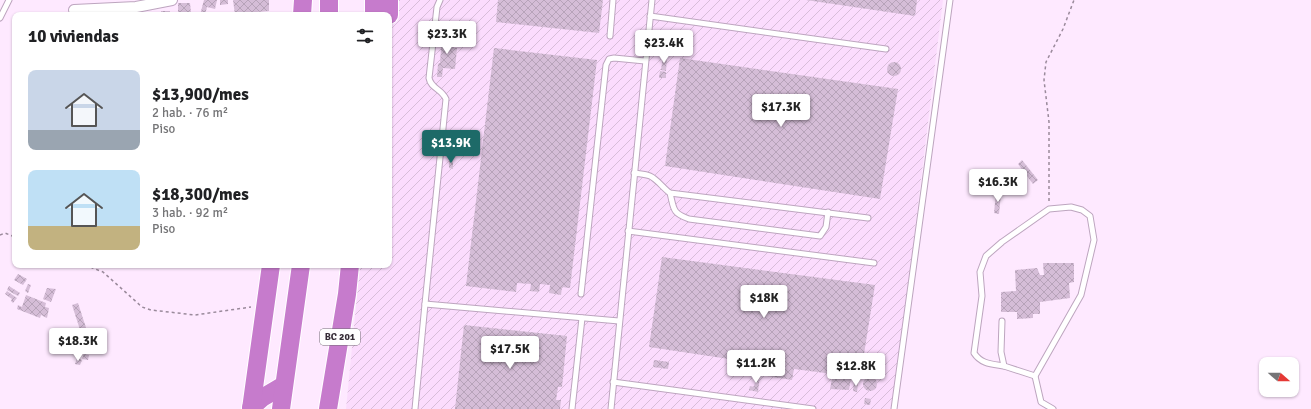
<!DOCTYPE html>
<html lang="es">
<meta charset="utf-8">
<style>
:root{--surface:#fff;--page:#f2f2f2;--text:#202124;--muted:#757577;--accent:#1d6a68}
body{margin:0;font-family:Signika,sans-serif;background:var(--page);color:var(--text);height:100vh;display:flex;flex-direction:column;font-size:15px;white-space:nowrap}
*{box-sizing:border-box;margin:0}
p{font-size:13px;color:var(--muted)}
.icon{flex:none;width:22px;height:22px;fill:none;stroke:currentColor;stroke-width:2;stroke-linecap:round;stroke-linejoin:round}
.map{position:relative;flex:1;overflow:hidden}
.details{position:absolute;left:12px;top:12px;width:380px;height:256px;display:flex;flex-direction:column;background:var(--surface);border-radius:8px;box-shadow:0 1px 3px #0004}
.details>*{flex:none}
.needle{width:26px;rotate:110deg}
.tools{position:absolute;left:1259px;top:357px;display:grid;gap:8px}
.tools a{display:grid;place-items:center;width:40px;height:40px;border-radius:8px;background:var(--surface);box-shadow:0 1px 3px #0004;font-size:20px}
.price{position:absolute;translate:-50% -34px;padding:0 9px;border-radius:4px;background:#fff;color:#222;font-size:13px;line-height:26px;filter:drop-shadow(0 1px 2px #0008)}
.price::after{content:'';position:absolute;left:50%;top:24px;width:12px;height:9px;margin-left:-6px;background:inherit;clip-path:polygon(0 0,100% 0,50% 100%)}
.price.active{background:var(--accent);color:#fff}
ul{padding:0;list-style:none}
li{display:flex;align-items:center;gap:12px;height:100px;padding:0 16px}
li span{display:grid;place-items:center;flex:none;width:112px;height:80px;border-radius:8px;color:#555}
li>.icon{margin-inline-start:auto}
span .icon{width:48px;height:48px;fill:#fffc;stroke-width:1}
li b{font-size:17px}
h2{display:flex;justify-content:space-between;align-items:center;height:48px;padding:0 16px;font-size:17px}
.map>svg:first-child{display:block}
.industrial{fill:url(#industrial-furrows)}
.building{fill:url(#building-cross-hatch)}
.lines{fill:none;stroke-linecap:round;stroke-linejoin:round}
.lane-casing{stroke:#bda5bf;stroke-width:7}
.street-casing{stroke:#bda5bf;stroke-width:12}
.highway-casing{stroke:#fff;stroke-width:20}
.path{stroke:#9a8a9b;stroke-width:1.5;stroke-dasharray:3 3;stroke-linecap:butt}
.lane{stroke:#fff;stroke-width:5}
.street{stroke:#fff;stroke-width:10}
.highway{stroke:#c67bcc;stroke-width:18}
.labels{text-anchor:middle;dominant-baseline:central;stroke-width:3;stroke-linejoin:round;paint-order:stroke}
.shield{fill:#fefefe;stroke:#716a72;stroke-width:1}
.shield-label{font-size:10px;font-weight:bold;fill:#352b36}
</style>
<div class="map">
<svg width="1311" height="409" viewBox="0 0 1311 409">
<defs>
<pattern id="industrial-furrows" width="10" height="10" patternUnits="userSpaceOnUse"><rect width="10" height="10" fill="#fbdcfd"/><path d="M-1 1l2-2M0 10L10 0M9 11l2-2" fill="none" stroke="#d8bdd9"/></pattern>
<pattern id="building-cross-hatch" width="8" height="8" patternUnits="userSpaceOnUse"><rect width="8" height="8" fill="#d5bdd7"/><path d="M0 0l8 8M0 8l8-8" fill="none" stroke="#b7a3b9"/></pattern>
</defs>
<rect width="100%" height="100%" fill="#fee9ff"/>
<path class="industrial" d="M 385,0 L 943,0 L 893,409 L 346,409 L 360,265 L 389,265 L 389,15 Z"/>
<g class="building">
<path d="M 204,0 L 217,0 L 215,9 L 207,7 L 205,15 L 200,15 Z"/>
<path d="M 220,0 L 228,0 L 228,4 L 220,5 Z"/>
<path d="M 233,0 L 269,0 L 269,11 L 244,13 L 244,15 L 235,15 Z"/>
<path d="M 498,0 L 603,0 L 599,33 L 496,22 Z"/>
<path d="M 806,0 L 917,0 L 915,16 Z"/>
<path d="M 178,3 L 190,3 L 191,13 L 189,13 L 189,15 L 178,15 Z"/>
<rect x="161" y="11" width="9" height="4"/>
<path d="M 442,35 L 455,36 L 454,48 L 457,48 L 455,69 L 443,68 L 442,77 L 437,77 L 438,64 L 440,63 Z"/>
<path d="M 494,48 L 597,60 L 570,288 L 562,287 L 561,295 L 549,293 L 550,285 L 540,284 L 539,292 L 530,291 L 531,284 L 517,283 L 516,292 L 466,286 Z"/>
<path d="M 663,56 L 667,57 L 666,71 L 661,70 Z"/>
<path d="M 680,58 L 898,89 L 880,199 L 665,166 Z"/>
<circle cx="894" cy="69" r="7"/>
<path d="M 660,71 L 666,72 L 666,78 L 659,78 Z"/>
<path d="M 449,159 L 453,160 L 453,169 L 449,168 Z"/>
<path d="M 1022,160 L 1038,180 L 1033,184 L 1018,164 Z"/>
<path d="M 996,192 L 1001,193 L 999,214 L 994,213 Z"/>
<path d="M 662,257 L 875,285 L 860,379 L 851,378 L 849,390 L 830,389 L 833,374 L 794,369 L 792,380 L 767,376 L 769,365 L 649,347 Z"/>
<path d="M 1043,263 L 1074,263 L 1074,282 L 1069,283 L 1070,298 L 1040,302 L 1040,314 L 1033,314 L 1033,318 L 1017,319 L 1017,312 L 1001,312 L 1001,292 L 1016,291 L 1015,270 L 1037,268 L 1040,275 L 1044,275 Z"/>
<path d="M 18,274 L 27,279 L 23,285 L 14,280 Z"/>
<path d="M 28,284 L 31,285 L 28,293 L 25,291 Z"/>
<path d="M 9,286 L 20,293 L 18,296 L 7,290 Z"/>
<path d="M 47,288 L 56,289 L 51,302 L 43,299 Z"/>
<path d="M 7,291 L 17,298 L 13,303 L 11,301 L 12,299 L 5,294 Z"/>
<path d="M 26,295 L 46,303 L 45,307 L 49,308 L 47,318 L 41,315 L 40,318 L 17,309 L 18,305 L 22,307 Z"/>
<path d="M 78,303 L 89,337 L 83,339 L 72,305 Z"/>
<path d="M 464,325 L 567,336 L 562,387 L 558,387 L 556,400 L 561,400 L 560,409 L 455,409 Z"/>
<path d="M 84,354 L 89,355 L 88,360 L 82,359 Z"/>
<path d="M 77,358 L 82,360 L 80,365 L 75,364 Z"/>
<path d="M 654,360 L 669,362 L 668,369 L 653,367 Z"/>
<path d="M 756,375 L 760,375 L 758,392 L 749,390 L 750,386 L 754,387 Z"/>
<circle cx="870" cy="384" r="7"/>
<path d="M 854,382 L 858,383 L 857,392 L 853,391 Z"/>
<path d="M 865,398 L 871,399 L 870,405 L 864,404 Z"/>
</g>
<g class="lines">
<defs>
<g id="lane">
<path d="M 650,16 L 886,49"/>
<path d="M 0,18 L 9,0"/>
<path d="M 610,36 L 613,0"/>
<path d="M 634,173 C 639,174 645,174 650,176 C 657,179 663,188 670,193 L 868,218"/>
<path d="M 670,193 C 674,209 672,213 689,219 L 820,236 L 826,227 L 828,212"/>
<path d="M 628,231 L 874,263"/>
<path d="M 581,294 L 606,65 L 609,59 L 614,58 L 645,61"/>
<path d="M 425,304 L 619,321"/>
<path d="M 1002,321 L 1001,352 L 1004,366 L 1035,376"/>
<path d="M 1004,366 C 992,364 981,364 974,353 L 982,296 L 980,272 L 986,256 L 1002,242 L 1049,209 L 1071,207 L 1082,210 L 1090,216 L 1094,240 L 1081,295 L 1035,376 L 1041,402 L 1053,409"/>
<path d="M 613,382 L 813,409"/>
<path d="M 415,409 L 425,304 L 446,99 C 441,88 431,89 429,78 L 437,7 L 440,0"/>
<path d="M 572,409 L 582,318"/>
<path d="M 611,409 L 652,0"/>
<path d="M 894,409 L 950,0"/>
</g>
<path id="street" d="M 74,10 L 136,7 L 172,0"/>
<g id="highway">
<path d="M 329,0 L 329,15"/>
<path d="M 374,0 L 374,15"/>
<path d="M 302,15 L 303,0"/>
<path d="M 389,15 L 389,0"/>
<path d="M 251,408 L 262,398 L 284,385"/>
<path d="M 251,409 L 271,265"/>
<path d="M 281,409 L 301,265"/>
<path d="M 328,409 L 347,294 L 350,265"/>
</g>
</defs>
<use href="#lane" class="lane-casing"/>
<use href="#street" class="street-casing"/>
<use href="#highway" class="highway-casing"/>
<g class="path">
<path d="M 1049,201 L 1049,122 L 1044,80 L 1046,62 L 1063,29 L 1074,0"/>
<path d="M 0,235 L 5,233 L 15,237"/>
<path d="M 85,265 L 103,272 L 142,307 L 151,310 L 195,315 L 251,307"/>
</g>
<use href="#lane" class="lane"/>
<use href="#street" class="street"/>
<use href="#highway" class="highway"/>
</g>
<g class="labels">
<rect class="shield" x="320" y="329" width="40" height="16" rx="3"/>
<g class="shield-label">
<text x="340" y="337">BC 201</text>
</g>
</g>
</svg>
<div class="tools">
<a><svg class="needle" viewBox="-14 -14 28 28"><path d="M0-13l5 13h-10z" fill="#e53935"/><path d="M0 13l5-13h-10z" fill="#757577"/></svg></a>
</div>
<b class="price" style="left:447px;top:55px">$23.3K</b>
<b class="price" style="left:664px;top:64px">$23.4K</b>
<b class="price" style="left:781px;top:128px">$17.3K</b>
<b class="price active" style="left:451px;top:164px">$13.9K</b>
<b class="price" style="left:998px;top:203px">$16.3K</b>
<b class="price" style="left:764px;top:319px">$18K</b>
<b class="price" style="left:78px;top:362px">$18.3K</b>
<b class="price" style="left:510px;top:370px">$17.5K</b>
<b class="price" style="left:756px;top:384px">$11.2K</b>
<b class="price" style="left:856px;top:387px">$12.8K</b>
<section class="details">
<h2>10 viviendas<svg class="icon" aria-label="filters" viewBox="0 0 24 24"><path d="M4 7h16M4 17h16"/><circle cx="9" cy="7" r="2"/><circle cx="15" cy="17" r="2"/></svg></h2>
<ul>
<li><span style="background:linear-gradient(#c9d6e8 75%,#9aa5b1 0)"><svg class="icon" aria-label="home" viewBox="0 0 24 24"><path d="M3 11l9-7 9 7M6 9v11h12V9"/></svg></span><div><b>$13,900/mes</b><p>2 hab. · 76 m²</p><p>Piso</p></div></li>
<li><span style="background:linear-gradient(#bfe0f5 70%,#c2b280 0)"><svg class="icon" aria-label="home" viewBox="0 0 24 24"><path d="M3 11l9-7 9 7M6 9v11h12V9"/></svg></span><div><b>$18,300/mes</b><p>3 hab. · 92 m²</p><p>Piso</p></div></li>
</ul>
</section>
</div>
